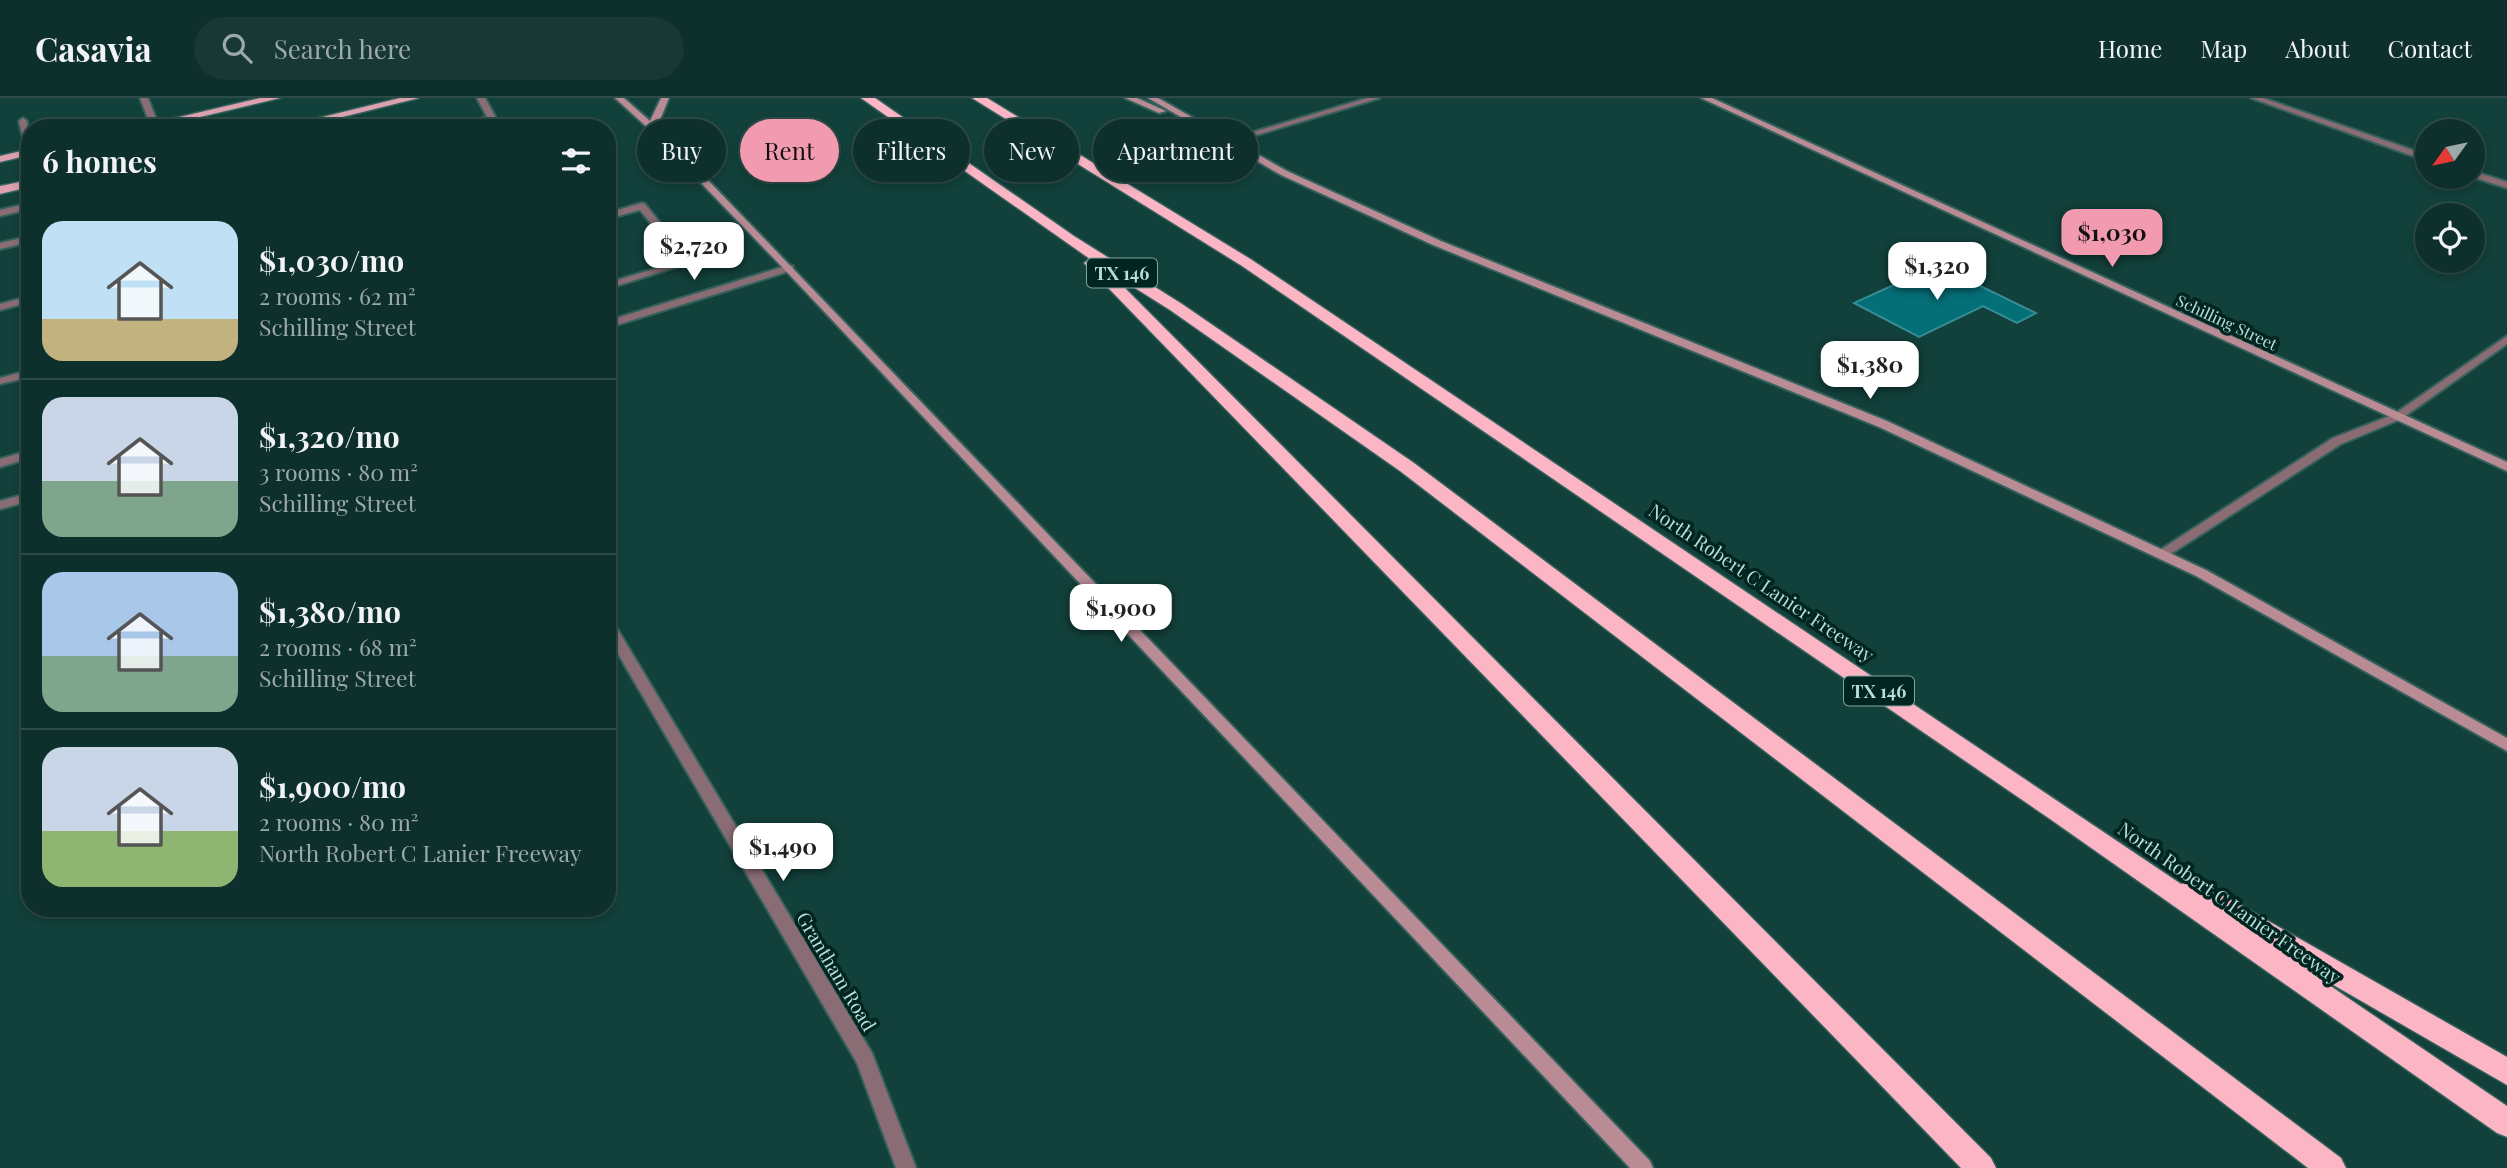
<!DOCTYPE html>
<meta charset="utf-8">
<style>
:root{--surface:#0e302c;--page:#173834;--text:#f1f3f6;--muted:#9ba9a9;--line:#2e4b48;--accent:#f29aaf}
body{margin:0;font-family:"Playfair Display",serif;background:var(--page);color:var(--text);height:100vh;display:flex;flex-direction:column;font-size:26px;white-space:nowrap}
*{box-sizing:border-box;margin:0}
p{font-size:23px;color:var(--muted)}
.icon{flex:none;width:38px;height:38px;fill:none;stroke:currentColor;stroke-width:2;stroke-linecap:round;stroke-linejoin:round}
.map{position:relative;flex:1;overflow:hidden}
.sheet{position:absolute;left:21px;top:21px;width:595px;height:798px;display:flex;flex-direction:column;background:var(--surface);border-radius:28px;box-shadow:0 4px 10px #0003,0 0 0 2px var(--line)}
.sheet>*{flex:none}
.top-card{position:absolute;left:637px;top:21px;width:665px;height:63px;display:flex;gap:14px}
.needle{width:46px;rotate:237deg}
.buttons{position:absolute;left:2415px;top:21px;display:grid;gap:14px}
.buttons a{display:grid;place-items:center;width:70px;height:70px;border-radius:50%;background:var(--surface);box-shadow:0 4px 10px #0003,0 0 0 2px var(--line);font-size:35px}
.price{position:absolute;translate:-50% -60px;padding:0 16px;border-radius:14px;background:#fff;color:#222;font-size:23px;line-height:46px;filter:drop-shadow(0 2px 4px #0008)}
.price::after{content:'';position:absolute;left:50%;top:42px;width:21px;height:16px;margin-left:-10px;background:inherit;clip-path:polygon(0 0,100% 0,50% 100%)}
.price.selected{background:var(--accent);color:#111}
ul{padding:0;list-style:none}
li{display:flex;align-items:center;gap:21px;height:175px;padding:0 21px}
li+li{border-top:2px solid var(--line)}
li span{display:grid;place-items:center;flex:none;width:196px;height:140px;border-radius:21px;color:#555}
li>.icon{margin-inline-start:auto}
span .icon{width:84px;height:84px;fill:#fffc;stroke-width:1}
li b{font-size:30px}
h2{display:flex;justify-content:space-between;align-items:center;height:84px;padding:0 21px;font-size:30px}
.chip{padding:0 24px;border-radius:32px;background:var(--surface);box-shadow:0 4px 10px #0003,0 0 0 2px var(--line);font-size:24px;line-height:63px}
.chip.selected{background:var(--accent);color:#111}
header{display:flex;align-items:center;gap:42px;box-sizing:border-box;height:98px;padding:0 35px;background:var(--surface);border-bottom:2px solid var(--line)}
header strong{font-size:33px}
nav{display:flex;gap:38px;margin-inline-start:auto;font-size:24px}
.search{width:490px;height:63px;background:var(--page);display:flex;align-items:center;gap:18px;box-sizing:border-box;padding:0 24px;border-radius:38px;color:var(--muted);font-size:26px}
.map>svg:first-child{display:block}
.building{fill:#056f78;stroke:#348d95;stroke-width:2}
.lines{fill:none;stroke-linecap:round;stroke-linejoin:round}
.lane-casing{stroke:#33605a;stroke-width:4}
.street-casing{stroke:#33605a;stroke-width:4}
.secondary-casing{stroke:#33605a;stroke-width:4}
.primary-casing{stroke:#33605a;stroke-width:3}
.highway-casing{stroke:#33605a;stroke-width:3}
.lane{fill:#8a6d74;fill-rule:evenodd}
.street{fill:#8a6d74;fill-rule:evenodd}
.secondary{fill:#b88b95;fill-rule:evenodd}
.primary{fill:#dba1ae;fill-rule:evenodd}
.highway{fill:#fbb5c5;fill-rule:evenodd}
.labels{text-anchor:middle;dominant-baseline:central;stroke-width:7;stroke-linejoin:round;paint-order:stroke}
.far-street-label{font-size:16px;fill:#b7ded7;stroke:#012521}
.shield{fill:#012521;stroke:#80a6a0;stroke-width:2}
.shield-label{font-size:18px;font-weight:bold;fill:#b7ded7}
.street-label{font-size:19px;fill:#b7ded7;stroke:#012521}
</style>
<header>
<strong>Casavia</strong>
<div class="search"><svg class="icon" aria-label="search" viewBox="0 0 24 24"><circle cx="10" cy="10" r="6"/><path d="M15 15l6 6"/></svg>Search here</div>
<nav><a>Home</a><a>Map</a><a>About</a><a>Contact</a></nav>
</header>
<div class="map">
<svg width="2507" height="1070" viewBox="0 0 2507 1070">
<rect width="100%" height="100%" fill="#12403b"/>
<path class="building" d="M 1937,167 L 2036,215 L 2017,225 L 1983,208 L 1919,239 L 1854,205 Z"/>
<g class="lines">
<defs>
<g id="lane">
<path d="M 140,0 L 148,0 L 158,26 L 157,28 L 150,26 Z"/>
<path d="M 477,0 L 485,0 L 496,20 L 495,22 L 463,30 L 447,30 L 487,19 Z"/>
<path d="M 1367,0 L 1380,0 L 1230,45 L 1223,43 Z"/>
<path d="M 23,20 L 27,23 L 30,56 L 26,53 L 19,23 Z"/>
<path d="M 30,105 L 30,111 L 0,118 L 0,112 Z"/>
<path d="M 642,105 L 645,106 L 692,164 L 607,191 L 607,185 L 681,163 L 640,112 L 607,121 L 607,115 Z"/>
<path d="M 30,138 L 30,144 L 0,151 L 0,145 Z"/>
<path d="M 30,198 L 30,204 L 0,212 L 0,206 Z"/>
<path d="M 30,272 L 30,279 L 0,286 L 0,280 Z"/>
<path d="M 2397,315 L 2403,319 L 2401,321 L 2341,346 L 2166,459 L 2156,459 L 2154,456 L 2333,340 Z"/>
<path d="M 30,352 L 30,360 L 0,369 L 0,361 Z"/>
</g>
<g id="street">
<path d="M 2251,0 L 2263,0 L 2427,57 L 2427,63 Z"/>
<path d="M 2473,73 L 2507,84 L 2507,90 L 2472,79 Z"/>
<path d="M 789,167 L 793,168 L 793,172 L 607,230 L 607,223 Z"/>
<path d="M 2507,238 L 2507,246 L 2401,321 L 2393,321 L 2393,317 Z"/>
<path d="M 30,395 L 30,403 L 0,411 L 0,403 Z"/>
<path d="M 607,520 L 612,522 L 872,955 L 916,1070 L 896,1070 L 857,965 L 607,537 Z"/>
</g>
<g id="secondary">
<path d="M 615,0 L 624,0 L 650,23 L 661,0 L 669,0 L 657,29 L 1650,1063 L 1653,1070 L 1630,1070 L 785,172 L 649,31 Z"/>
<path d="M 1125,0 L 1137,0 L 1166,13 L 1159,15 Z"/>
<path d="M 1148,0 L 1158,0 L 1287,73 L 1441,143 L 1887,323 L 2206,472 L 2507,640 L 2507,653 L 2196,478 L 1879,329 L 1433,147 L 1281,77 Z"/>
<path d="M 1701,0 L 1712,0 L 2507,364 L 2507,373 Z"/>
</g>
<g id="primary">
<path d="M 260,0 L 280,0 L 154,30 L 133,30 Z"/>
<path d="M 400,0 L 419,0 L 298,30 L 278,30 Z"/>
<path d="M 30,51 L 30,57 L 0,64 L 0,58 Z"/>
<path d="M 30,82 L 30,89 L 0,96 L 0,88 Z"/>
</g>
<g id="highway">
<path d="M 861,0 L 875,0 L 1074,138 L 1182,206 L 1414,365 L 2341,1060 L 2346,1070 L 2308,1070 L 1400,373 L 1170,212 L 1108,173 L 1991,1060 L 1996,1070 L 1961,1070 L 1087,168 L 1084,165 L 1090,161 Z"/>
<path d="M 972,0 L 987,0 L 1252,162 L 2181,786 L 2191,781 L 2200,784 L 2507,959 L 2507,987 L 2304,870 L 2507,1008 L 2507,1039 L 2497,1035 L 2050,721 L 1242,168 Z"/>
</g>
</defs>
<use href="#lane" class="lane-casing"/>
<use href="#street" class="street-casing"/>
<use href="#secondary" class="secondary-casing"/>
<use href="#primary" class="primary-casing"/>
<use href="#highway" class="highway-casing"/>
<use href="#lane" class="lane"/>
<use href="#street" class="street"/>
<use href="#secondary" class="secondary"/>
<use href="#primary" class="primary"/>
<use href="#highway" class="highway"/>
</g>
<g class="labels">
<g class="far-street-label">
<text transform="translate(2227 224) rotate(25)">Schilling Street</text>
</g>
<g class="shield">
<rect x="1087" y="160.5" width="70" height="29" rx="5"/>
<rect x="1844" y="578.5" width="70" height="29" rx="5"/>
</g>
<g class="shield-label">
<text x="1122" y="175">TX 146</text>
<text x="1879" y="593">TX 146</text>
</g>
<g class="street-label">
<text transform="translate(1762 484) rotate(34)">North Robert C Lanier Freeway</text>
<text transform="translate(2230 804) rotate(35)">North Robert C Lanier Freeway</text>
<text transform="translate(837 873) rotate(59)">Grantham Road</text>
</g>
</g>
</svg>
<div class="buttons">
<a><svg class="needle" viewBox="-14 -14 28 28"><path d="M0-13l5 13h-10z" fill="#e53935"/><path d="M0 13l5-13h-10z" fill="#9ba9a9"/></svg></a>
<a><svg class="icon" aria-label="locate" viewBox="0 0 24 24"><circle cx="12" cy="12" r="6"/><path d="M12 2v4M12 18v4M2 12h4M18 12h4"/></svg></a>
</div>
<b class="price selected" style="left:2112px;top:171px">$1,030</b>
<b class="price" style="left:694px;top:184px">$2,720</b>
<b class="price" style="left:1937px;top:204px">$1,320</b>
<b class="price" style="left:1870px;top:303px">$1,380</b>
<b class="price" style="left:1121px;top:546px">$1,900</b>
<b class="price" style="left:783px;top:785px">$1,490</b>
<div class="top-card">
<a class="chip">Buy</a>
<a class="chip selected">Rent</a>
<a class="chip">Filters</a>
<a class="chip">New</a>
<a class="chip">Apartment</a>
</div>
<section class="sheet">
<h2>6 homes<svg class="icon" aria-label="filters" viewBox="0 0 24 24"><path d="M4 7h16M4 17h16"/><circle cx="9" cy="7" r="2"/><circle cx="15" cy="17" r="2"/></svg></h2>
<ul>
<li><span style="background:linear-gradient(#bfe0f5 70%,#c2b280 0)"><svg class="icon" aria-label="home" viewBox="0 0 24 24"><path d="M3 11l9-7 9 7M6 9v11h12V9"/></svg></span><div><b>$1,030/mo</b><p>2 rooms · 62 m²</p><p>Schilling Street</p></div></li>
<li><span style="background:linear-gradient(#c9d6e8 60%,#7fa58c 0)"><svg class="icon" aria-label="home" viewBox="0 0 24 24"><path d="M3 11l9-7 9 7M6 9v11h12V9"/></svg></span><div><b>$1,320/mo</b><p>3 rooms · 80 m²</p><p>Schilling Street</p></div></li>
<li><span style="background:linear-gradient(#a9c7e8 60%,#7fa58c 0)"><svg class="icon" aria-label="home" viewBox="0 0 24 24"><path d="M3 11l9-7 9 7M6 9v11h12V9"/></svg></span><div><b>$1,380/mo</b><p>2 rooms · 68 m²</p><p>Schilling Street</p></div></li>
<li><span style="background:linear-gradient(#c9d6e8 60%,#8fb573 0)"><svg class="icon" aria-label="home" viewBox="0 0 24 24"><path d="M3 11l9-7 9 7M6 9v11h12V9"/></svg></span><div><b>$1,900/mo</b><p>2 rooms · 80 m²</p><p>North Robert C Lanier Freeway</p></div></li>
</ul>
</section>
</div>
